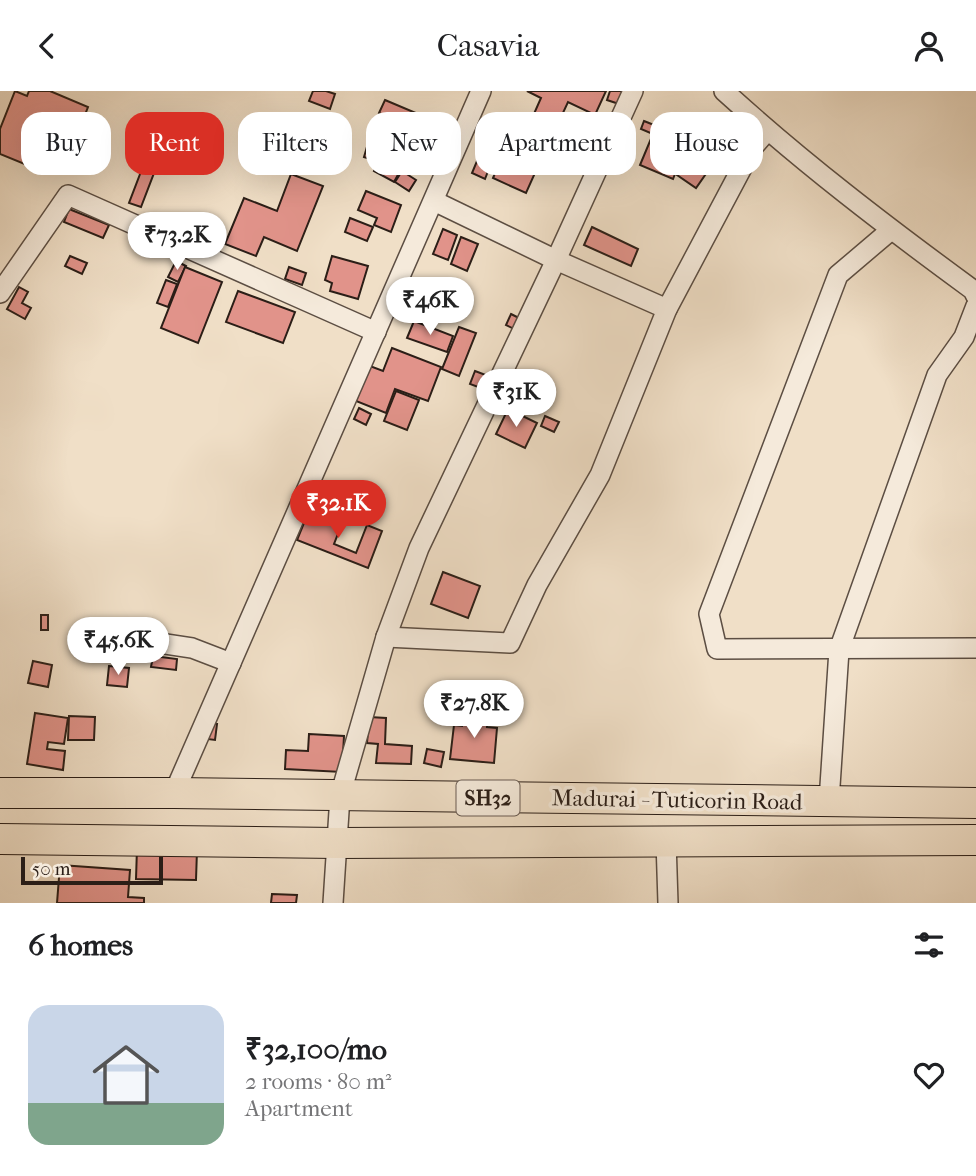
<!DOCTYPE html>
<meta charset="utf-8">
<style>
:root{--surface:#fff;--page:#f2f2f2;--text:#202124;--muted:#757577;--accent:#d93025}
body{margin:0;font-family:"IM FELL French Canon",serif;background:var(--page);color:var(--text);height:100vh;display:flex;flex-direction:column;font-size:26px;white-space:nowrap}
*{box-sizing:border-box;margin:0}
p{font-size:23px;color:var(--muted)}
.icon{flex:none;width:38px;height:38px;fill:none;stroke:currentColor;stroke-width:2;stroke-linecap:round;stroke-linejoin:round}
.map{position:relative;height:812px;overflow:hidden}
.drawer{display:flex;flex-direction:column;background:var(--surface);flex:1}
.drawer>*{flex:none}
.banner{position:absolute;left:21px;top:21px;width:934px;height:63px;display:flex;gap:14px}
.scale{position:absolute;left:21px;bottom:18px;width:142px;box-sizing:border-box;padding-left:7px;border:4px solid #2b1e17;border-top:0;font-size:19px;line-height:24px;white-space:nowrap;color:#2b1e17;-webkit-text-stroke:5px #f5eadb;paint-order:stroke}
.price{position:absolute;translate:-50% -60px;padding:0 16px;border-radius:24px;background:#fff;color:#222;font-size:23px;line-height:46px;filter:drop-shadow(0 2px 4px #0008)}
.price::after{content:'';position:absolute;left:50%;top:42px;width:21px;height:16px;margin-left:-10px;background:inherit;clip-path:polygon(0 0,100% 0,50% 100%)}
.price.selected{background:var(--accent);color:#fff}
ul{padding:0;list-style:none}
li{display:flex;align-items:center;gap:21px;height:175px;padding:0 28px}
li span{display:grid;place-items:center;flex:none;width:196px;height:140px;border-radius:21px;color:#555}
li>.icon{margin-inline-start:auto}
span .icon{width:84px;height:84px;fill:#fffc;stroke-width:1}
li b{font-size:30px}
h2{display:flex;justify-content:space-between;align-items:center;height:84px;padding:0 28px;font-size:30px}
.chip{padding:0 24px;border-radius:21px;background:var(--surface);box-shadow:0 7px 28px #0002;font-size:24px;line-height:63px}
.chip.selected{background:var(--accent);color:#fff}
header{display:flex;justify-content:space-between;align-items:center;height:91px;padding:0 28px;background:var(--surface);font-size:32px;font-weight:600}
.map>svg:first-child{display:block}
.building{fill:#e1938a;stroke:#2b1e17;stroke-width:2}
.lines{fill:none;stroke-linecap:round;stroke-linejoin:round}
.street-casing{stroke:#5c4e43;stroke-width:22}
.primary-casing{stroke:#2b1e17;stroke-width:32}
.street{stroke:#f5eadb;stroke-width:19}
.primary{stroke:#f0dfc7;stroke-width:30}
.labels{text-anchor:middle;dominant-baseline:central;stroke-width:7;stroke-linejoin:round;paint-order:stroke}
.shield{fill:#f5eadb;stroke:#685b52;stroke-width:2}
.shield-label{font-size:21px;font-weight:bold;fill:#2b1e17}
.street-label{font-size:23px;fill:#2b1e17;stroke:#f5eadb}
</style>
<header><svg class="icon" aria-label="back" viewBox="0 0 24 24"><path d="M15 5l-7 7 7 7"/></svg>Casavia<svg class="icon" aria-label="person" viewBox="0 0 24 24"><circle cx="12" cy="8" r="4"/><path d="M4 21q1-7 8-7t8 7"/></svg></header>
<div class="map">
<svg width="976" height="812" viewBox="0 0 976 812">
<rect width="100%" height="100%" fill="#f0dfc7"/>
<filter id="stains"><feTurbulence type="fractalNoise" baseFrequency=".00286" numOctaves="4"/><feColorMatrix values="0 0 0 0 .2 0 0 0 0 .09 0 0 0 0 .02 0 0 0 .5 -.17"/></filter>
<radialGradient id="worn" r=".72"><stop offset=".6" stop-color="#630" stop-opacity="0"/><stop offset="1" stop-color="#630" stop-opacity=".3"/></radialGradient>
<g class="building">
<path d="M 15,0 L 27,5 L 29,0 L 50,0 L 88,16 L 64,77 L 48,71 L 44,81 L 0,63 L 0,38 Z"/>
<path d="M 313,0 L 326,0 L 335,3 L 330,18 L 309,10 Z"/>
<path d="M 527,0 L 606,0 L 595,24 L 568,11 L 556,37 L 533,25 L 541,7 Z"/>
<path d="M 610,0 L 626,0 L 622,14 L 607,9 Z"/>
<path d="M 385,9 L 423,25 L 416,42 L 426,46 L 413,75 L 403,70 L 409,58 L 388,49 L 397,30 L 379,22 Z"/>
<path d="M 644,30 L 689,48 L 673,88 L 640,74 L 653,43 L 641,38 Z"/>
<path d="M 483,35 L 541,61 L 546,49 L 564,57 L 558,70 L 543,64 L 526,102 L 493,87 L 505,59 L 478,46 Z"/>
<path d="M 371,42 L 384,46 L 377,70 L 364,66 Z"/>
<path d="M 566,57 L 591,68 L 586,82 L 560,72 Z"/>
<path d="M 690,64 L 710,77 L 696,97 L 677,84 Z"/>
<path d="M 379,69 L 400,80 L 394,91 L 374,80 Z"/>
<path d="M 477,70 L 490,75 L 485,88 L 472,82 Z"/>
<path d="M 142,78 L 154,82 L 141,116 L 129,112 Z"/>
<path d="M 402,80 L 416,89 L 409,100 L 395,91 Z"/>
<path d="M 291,83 L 323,95 L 297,160 L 264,146 L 256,165 L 225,153 L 244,107 L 277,120 Z"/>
<path d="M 366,100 L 401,114 L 391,141 L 374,134 L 377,127 L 358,119 Z"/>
<path d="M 69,118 L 109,134 L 103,147 L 64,131 Z"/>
<path d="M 350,127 L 373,136 L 367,150 L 345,141 Z"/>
<path d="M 592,136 L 638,158 L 631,175 L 584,154 Z"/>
<path d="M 443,138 L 457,144 L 448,169 L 433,163 Z"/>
<path d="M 461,146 L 478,153 L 467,180 L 451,173 Z"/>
<path d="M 70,165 L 87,172 L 82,183 L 65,175 Z"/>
<path d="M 332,165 L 368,175 L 358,208 L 330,200 L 332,192 L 325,189 Z"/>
<path d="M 176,170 L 186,175 L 178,191 L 168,186 Z"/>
<path d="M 185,176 L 222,191 L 198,252 L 161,237 Z"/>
<path d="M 289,176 L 306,182 L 302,194 L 285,188 Z"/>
<path d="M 166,189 L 177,193 L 168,216 L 157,212 Z"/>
<path d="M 19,196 L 28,201 L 22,212 L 31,217 L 25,228 L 7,218 Z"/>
<path d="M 238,200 L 295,221 L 283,252 L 226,231 Z"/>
<path d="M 511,223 L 523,229 L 518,240 L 506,234 Z"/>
<path d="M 414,230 L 453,245 L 447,261 L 407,247 Z"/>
<path d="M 459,236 L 476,242 L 459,285 L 442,278 Z"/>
<path d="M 392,257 L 441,276 L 428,310 L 395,298 L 386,322 L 356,310 L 370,275 L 383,280 Z"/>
<path d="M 475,280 L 491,286 L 486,299 L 470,293 Z"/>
<path d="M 396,300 L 419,309 L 407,339 L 384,330 Z"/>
<path d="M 359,317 L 371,323 L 366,334 L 354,328 Z"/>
<path d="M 508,318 L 537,332 L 525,357 L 496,343 Z"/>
<path d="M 545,325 L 559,331 L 554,341 L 541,335 Z"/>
<path d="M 308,422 L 341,435 L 334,453 L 356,462 L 367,434 L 382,440 L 368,477 L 297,449 Z"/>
<path d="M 443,481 L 480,495 L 468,527 L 431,513 Z"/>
<rect x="41" y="524" width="7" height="15"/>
<path d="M 153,565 L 177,568 L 176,579 L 151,576 Z"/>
<path d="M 33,570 L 52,574 L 48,596 L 28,592 Z"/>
<path d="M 109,575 L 129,577 L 127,596 L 107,594 Z"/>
<path d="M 432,597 L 440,599 L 437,614 L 428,612 Z"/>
<path d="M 35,622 L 68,627 L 64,653 L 48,651 L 47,658 L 65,660 L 63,679 L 27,673 Z"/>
<path d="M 463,623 L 488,626 L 487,636 L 497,637 L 494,672 L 450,668 L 454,634 L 462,635 Z"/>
<path d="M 69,625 L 95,626 L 94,649 L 68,649 Z"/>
<path d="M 369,626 L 386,627 L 385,653 L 412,655 L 411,673 L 376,672 L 378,653 L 367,652 Z"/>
<path d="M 209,633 L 217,633 L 215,649 L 207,648 Z"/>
<path d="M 309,643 L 344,645 L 342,681 L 285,678 L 286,659 L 308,660 Z"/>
<path d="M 427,658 L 444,661 L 441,676 L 424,672 Z"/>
<path d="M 137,757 L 197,759 L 196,789 L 136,788 Z"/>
<path d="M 60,774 L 130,779 L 128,806 L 144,807 L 144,812 L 57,812 Z"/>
<path d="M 272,803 L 297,804 L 296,812 L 271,812 Z"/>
</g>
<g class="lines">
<defs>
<g id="street">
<path d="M 724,0 C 803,72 887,136 973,199 L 976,205"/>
<path d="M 434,110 L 556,169 L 667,218"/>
<path d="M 891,139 L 838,184 L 709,523 L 717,558 L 976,557"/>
<path d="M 0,202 L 68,104 L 376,241"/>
<path d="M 386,546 L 510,552 L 537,494 L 600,384 L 667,218 L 753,56 L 767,40"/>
<path d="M 159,552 L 192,557 L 231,572"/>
<path d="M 174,702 L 481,0"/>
<path d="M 829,710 L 839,559 L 937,284 L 964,246 L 976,215"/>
<path d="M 666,750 L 668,812"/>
<path d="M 333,812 L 340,705 L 386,546 L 419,457 L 556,169 L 633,0"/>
</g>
<g id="primary">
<path d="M 0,702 L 174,702 L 976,712"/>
<path d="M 0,748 L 337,752 L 976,749"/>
</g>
</defs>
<use href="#street" class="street-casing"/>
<use href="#primary" class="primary-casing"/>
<use href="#street" class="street"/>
<use href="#primary" class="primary"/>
</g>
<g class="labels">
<rect class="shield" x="456.5" y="689.5" width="63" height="35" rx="5"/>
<g class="shield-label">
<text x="488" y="707">SH32</text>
</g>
<g class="street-label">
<text transform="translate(677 709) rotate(1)">Madurai - Tuticorin Road</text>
</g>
</g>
<rect width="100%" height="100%" filter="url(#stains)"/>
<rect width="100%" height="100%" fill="url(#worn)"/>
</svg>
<div class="scale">50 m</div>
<b class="price" style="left:177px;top:181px">₹73.2K</b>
<b class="price" style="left:430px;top:246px">₹46K</b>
<b class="price" style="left:516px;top:338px">₹31K</b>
<b class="price selected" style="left:338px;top:449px">₹32.1K</b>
<b class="price" style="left:118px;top:586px">₹45.6K</b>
<b class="price" style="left:474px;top:649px">₹27.8K</b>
<div class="banner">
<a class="chip">Buy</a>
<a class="chip selected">Rent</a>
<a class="chip">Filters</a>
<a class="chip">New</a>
<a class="chip">Apartment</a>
<a class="chip">House</a>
</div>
</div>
<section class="drawer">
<h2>6 homes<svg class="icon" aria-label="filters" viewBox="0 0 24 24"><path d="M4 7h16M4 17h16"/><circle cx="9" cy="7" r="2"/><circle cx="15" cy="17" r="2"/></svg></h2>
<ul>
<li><span style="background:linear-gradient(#c9d6e8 70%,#7fa58c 0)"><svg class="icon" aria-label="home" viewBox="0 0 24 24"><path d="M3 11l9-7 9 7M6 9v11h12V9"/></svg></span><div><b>₹32,100/mo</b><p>2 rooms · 80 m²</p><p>Apartment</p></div><svg class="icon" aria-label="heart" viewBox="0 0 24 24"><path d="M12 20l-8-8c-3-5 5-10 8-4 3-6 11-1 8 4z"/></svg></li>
</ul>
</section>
